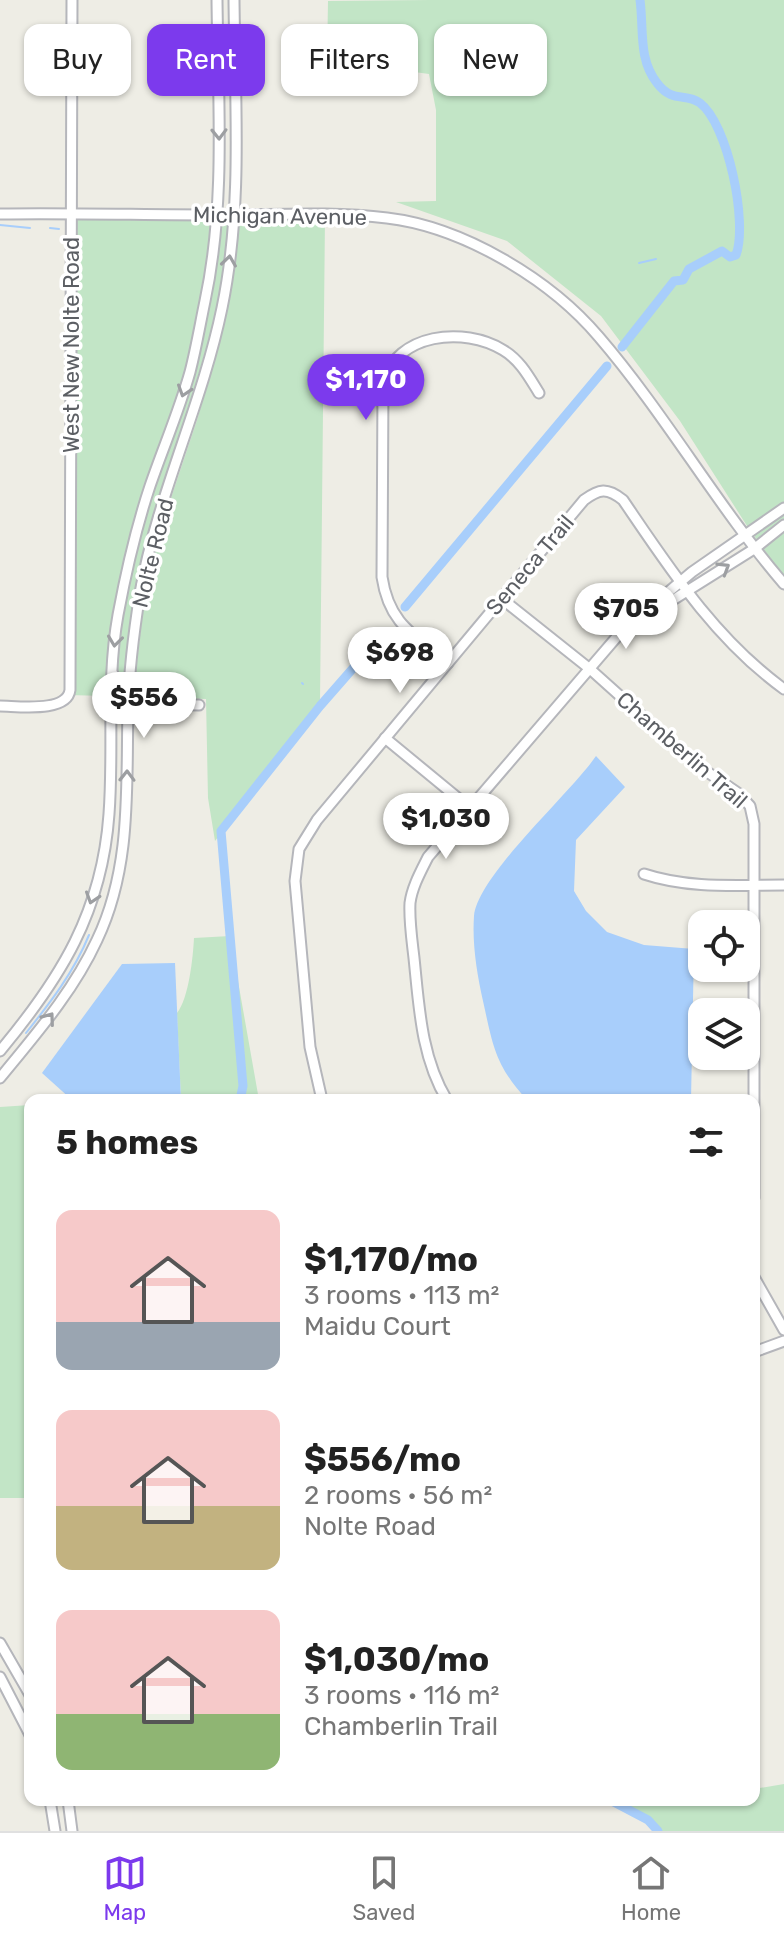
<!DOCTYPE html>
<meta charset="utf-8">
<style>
:root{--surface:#fff;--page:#f2f2f2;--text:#222;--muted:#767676;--line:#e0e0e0;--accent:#7c3aed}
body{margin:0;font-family:Rubik,sans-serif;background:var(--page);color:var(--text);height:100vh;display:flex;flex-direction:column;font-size:30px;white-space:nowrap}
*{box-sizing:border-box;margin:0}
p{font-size:26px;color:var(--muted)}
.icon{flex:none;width:44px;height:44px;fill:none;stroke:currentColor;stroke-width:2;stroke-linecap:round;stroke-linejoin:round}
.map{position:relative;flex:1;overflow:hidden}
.sheet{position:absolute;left:24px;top:1094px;width:736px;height:712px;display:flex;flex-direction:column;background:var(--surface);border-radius:16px;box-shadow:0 2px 6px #0004}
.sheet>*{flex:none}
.guide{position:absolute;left:24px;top:24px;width:736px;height:72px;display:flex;gap:16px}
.controls{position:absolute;left:688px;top:910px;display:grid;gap:16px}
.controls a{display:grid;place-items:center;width:72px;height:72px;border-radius:16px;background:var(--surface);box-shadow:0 2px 6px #0004;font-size:40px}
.price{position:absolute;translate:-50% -68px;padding:0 18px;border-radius:28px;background:#fff;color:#222;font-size:26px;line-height:52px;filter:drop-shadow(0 2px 4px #0008)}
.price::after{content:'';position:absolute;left:50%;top:48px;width:24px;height:18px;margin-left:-12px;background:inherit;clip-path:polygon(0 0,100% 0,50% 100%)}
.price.selected{background:var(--accent);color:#fff}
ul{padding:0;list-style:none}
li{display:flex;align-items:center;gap:24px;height:200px;padding:0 32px}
li span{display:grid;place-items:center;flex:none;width:224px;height:160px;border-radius:16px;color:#555}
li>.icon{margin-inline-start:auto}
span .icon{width:96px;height:96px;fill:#fffc;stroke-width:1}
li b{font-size:34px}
h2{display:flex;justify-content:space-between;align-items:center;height:96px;padding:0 32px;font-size:34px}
.pill{padding:0 28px;border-radius:16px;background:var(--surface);box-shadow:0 2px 6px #0004;font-size:28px;line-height:72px}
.pill.selected{background:var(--accent);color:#fff}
.menu{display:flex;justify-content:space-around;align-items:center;height:112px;border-top:2px solid var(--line);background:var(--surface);font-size:22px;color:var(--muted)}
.menu a{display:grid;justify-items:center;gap:4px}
.menu .selected{color:var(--accent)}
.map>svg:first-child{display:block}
.green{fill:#c2e5c6}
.water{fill:#a8cefb}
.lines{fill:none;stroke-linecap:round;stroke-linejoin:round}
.stream{stroke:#a8cefb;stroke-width:2}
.canal{stroke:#a8cefb;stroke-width:9}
.minor-casing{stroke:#b5b6bb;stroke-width:13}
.minor{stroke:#fff;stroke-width:9}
.oneway{stroke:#9d9fa2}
.labels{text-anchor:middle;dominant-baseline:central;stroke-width:7;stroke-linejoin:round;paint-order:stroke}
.street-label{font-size:22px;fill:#5c5f64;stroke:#fff}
</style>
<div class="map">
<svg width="784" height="1831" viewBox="0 0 784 1831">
<rect width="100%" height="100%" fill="#eeede5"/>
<g class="green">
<path d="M 430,0 L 784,0 L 784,577 L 749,529 L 680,421 L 601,316 L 507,241 L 396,202 L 436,201 L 436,110 L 429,74 L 370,66 L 334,67 L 327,61 L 328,1 Z"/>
<path d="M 75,218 L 211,219 C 206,270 199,321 185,371 C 174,410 158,448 145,487 C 123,554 109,627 106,696 L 68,695 Z"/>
<path d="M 325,218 L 320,702 L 215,841 L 208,798 L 206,699 L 133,697 L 145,592 L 157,540 L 198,417 L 227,312 L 240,220 Z"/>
<path d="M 220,220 L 230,220 L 218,307 L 136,590 L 124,690 L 116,669 L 123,619 L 135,557 L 154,489 L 195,372 L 211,297 Z"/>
<path d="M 230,936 L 259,1100 L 181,1100 L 177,1013 C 189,998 193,957 194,938 Z"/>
<path d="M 30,1105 L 30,1498 L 0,1498 L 0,1107 Z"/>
<path d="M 784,1784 L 784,1831 L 661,1831 L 659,1826 L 617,1800 L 754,1800 L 754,1789 Z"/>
</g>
<g class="water">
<path d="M 596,756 L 625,787 L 576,840 L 574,891 L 586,911 L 607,932 L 644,945 L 694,949 L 691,1100 L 527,1100 C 495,1065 493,1046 483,1001 C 477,974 472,944 474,916 C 478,875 570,794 596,756 Z"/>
<path d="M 175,963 L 181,1100 L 72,1100 L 42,1073 L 122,964 Z"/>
</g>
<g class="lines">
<g class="stream">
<path d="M 0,225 L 30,228"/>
<path d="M 50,228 L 59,229"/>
<path d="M 639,263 L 656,259"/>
<path d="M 511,477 L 512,478"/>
<path d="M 302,683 L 303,684"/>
<path d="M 318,703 L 320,706"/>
<path d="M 26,1033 C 50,1003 74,972 89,935"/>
</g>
<g class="canal">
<path d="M 622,347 L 674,281 L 683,280 L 689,269 L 722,251 L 730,257 L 736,255 C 748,223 728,124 700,103 C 685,92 673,104 657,83 C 638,59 644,29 640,0"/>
<path d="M 405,607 L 607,366"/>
<path d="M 240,1100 L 243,1086 L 221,831 L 320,706 L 383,634"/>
<path d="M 610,1800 L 648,1820 L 658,1831"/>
</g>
<defs>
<g id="minor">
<path d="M 0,214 C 73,213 145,215 218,215 C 274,215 331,211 387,218 C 463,227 550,279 599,337 C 666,415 717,506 784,584"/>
<path d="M 502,599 L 590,669 L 697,765 L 738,793 L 750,806 L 754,824 L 754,1198"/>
<path d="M 648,613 L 660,608 L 754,549 L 784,525"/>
<path d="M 448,663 C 414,635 389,624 382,577 L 383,383 C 396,333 464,326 503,350 C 520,360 529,377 539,393"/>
<path d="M 113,674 L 128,704 L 199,705"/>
<path d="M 0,706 C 18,706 67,713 70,690 L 72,0"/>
<path d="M 385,738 L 470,808"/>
<path d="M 644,874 C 689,889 737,885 784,885"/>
<path d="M 0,1051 C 61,978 102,912 109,814 C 114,748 106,681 118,615 C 126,572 136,528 150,486 C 163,448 179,411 190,372 C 196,349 200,325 205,301 C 226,203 218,99 217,0"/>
<path d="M 0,1078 C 36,1034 73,992 97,940 C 132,867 126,787 128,708 C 129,670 134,631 140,593 C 157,496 202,405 222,308 C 243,207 235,102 234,0"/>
<path d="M 322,1100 L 310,1047 L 295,881 L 299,849 L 317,820 L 584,500 C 599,489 607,487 623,500 C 670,569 715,639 784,689"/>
<path d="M 447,1100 C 421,1057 419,1006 414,958 C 412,940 409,921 410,903 C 412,887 421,871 428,857 L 621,632 L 692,572 L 784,508"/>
<path d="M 754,1277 L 784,1330"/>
<path d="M 754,1352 L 784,1341"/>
<path d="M 0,1643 L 30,1695"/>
<path d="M 0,1677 L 30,1735"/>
<path d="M 50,1800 L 55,1831"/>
<path d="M 68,1800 L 72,1831"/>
</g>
</defs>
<use href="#minor" class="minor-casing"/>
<use href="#minor" class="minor"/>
</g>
<defs><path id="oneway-chevron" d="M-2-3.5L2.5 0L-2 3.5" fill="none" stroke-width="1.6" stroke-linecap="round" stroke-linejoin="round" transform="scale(2)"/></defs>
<g class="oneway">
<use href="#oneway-chevron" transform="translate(219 134) rotate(89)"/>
<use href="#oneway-chevron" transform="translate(229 261) rotate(-82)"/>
<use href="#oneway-chevron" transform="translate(184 391) rotate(108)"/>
<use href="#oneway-chevron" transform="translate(724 568) rotate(-32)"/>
<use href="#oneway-chevron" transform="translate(115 641) rotate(97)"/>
<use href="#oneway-chevron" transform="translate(127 776) rotate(-89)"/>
<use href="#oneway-chevron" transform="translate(92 898) rotate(108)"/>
<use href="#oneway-chevron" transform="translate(49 1018) rotate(-54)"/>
</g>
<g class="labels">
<g class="street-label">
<text transform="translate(280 216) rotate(1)">Michigan Avenue</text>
<text transform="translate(71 345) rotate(-90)">West New Nolte Road</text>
<text transform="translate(153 553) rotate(-76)">Nolte Road</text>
<text transform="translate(530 565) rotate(-50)">Seneca Trail</text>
<text transform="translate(682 750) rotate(41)">Chamberlin Trail</text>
</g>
</g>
</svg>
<div class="controls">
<a><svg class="icon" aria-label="locate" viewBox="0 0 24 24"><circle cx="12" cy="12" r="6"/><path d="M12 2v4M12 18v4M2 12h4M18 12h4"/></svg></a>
<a><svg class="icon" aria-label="layers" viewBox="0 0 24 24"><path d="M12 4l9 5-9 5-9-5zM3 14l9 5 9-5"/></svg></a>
</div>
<b class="price selected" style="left:366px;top:422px">$1,170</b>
<b class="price" style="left:626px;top:651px">$705</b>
<b class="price" style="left:400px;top:695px">$698</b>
<b class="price" style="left:144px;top:740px">$556</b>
<b class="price" style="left:446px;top:861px">$1,030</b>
<div class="guide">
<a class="pill">Buy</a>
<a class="pill selected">Rent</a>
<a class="pill">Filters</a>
<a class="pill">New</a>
</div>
<section class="sheet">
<h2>5 homes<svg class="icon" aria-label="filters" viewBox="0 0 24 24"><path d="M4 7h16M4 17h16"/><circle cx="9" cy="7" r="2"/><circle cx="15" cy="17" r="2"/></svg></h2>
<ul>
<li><span style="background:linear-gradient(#f6c9c9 70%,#9aa5b1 0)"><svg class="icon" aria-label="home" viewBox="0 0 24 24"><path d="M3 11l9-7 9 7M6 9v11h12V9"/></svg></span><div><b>$1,170/mo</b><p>3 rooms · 113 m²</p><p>Maidu Court</p></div></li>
<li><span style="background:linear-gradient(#f6c9c9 60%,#c2b280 0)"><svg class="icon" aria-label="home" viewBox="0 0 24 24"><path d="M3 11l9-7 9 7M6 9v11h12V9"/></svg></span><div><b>$556/mo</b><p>2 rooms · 56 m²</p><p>Nolte Road</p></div></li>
<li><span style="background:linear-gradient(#f6c9c9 65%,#8fb573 0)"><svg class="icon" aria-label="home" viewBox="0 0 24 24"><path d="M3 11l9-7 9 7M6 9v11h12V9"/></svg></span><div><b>$1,030/mo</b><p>3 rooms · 116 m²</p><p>Chamberlin Trail</p></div></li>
</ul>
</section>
</div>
<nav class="menu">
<a class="selected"><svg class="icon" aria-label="map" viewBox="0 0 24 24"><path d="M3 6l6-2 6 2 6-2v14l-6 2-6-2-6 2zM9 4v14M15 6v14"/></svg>Map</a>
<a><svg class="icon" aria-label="saved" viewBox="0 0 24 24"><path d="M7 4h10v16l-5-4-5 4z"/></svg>Saved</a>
<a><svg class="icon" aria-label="home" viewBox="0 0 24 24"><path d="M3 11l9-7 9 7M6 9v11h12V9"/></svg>Home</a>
</nav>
